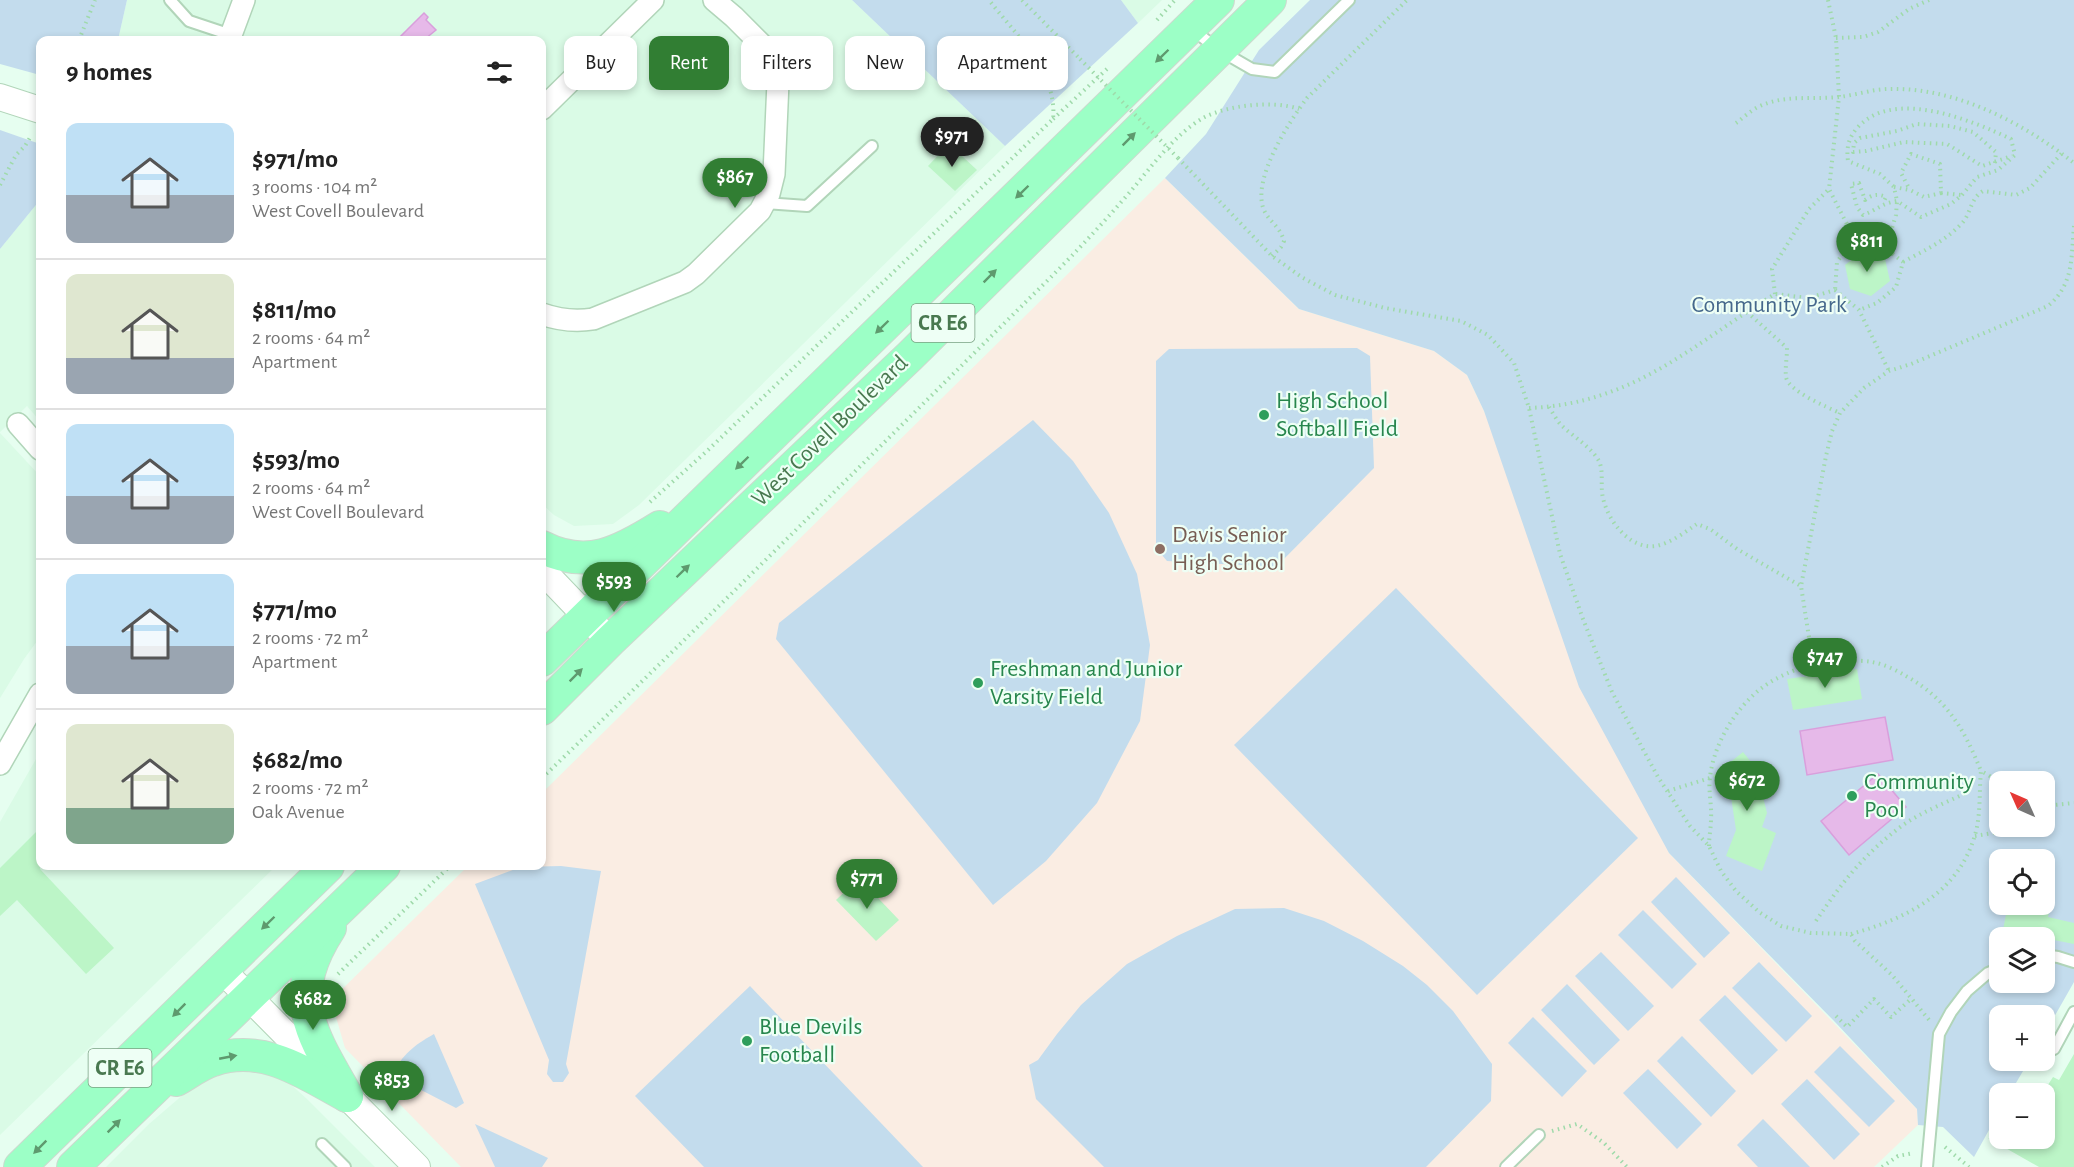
<!DOCTYPE html>
<meta charset="utf-8">
<style>
:root{--surface:#fff;--page:#f6f6f6;--text:#222;--muted:#767676;--line:#e0e0e0;--accent:#317e33}
body{margin:0;font-family:"Alegreya Sans",sans-serif;background:var(--page);color:var(--text);height:100vh;display:flex;flex-direction:column;font-size:22px;white-space:nowrap}
*{box-sizing:border-box;margin:0}
p{font-size:20px;color:var(--muted)}
.icon{flex:none;width:33px;height:33px;fill:none;stroke:currentColor;stroke-width:2;stroke-linecap:round;stroke-linejoin:round}
.map{position:relative;flex:1;overflow:hidden}
.side{position:absolute;left:36px;top:36px;width:510px;height:834px;display:flex;flex-direction:column;background:var(--surface);border-radius:12px;box-shadow:0 3px 9px #0003}
.side>*{flex:none}
.banner{position:absolute;left:564px;top:36px;width:570px;height:54px;display:flex;gap:12px}
.needle{width:39px;rotate:315deg}
.fabs{position:absolute;left:1989px;top:771px;display:grid;gap:12px}
.fabs a{display:grid;place-items:center;width:66px;height:66px;border-radius:12px;background:var(--surface);box-shadow:0 3px 9px #0003;font-size:30px}
.price{position:absolute;translate:-50% -51px;padding:0 14px;border-radius:21px;background:var(--accent);color:#fff;font-size:20px;line-height:39px;filter:drop-shadow(0 2px 3px #0008)}
.price::after{content:'';position:absolute;left:50%;top:36px;width:18px;height:14px;margin-left:-9px;background:inherit;clip-path:polygon(0 0,100% 0,50% 100%)}
.price.on{background:#222;color:#fff}
ul{padding:0;list-style:none}
li{display:flex;align-items:center;gap:18px;height:150px;padding:0 30px}
li+li{border-top:2px solid var(--line)}
li span{display:grid;place-items:center;flex:none;width:168px;height:120px;border-radius:12px;color:#555}
li>.icon{margin-inline-start:auto}
span .icon{width:72px;height:72px;fill:#fffc;stroke-width:1}
li b{font-size:26px}
h2{display:flex;justify-content:space-between;align-items:center;height:72px;padding:0 30px;font-size:26px}
.pill{padding:0 21px;border-radius:12px;background:var(--surface);box-shadow:0 3px 9px #0003;font-size:21px;line-height:54px}
.pill.on{background:var(--accent);color:#fff}
.map>svg:first-child{display:block}
.residential{fill:#dafbe6}
.education{fill:#faede3}
.green{fill:#c3dced;fill-rule:evenodd}
.water{fill:#e6b9e9;stroke:#d99fdc;stroke-width:1.5}
.building{fill:#bcf5c7}
.lines{fill:none;stroke-linecap:round;stroke-linejoin:round}
.service-casing{stroke:#b1d5b9;stroke-width:14}
.minor-casing{stroke:#b1d5b9;stroke-width:24}
.tertiary-casing{stroke:#b1d5b9;stroke-width:28}
.primary-casing{stroke:#ccd9ce;stroke-width:34}
.path{stroke:#9fdaaa;stroke-width:4;stroke-dasharray:1.5 4.5;stroke-linecap:butt}
.service{stroke:#fff;stroke-width:10}
.minor{stroke:#fff;stroke-width:21}
.tertiary{stroke:#fff;stroke-width:26}
.primary{stroke:#9cffc6;stroke-width:32}
.path-bridge{stroke:#9fdaaa;stroke-width:4;stroke-dasharray:1.5 4.5;stroke-linecap:butt}
.oneway{fill:#5e9a6e}
.leisure-dot{fill:#2e9e5b;stroke:#eefff5;stroke-width:2}
.education-dot{fill:#8d6e63;stroke:#eefff5;stroke-width:2}
.labels{text-anchor:middle;dominant-baseline:central;stroke-width:4.5;stroke-linejoin:round;paint-order:stroke}
.shield{fill:#eefff5;stroke:#7aa182;stroke-width:1.5}
.shield-label{font-size:22px;font-weight:bold;fill:#497950}
.park-label{font-size:24px;fill:#45688c;stroke:#eefff5}
.leisure-label{font-size:24px;fill:#27864d;stroke:#eefff5;text-anchor:start}
.street-label{font-size:24px;fill:#497950;stroke:#eefff5}
.education-label{font-size:24px;fill:#785e54;stroke:#eefff5;text-anchor:start}
</style>
<div class="map">
<svg width="2074" height="1167" viewBox="0 0 2074 1167">
<rect width="100%" height="100%" fill="#e6fef0"/>
<g class="residential">
<path d="M 127,0 L 852,0 L 1005,146 L 639,505 L 613,524 L 574,526 L 554,515 L 542,504 L 542,40 L 118,40 Z"/>
<path d="M 1121,0 L 1162,0 L 1138,23 Z"/>
<path d="M 40,200 L 40,421 L 27,406 L 0,432 L 0,249 Z"/>
<path d="M 0,433 L 40,476 L 40,637 L 24,659 L 0,698 Z"/>
<path d="M 40,752 L 40,866 L 276,866 L 0,1135 L 0,822 Z"/>
<path d="M 242,1069 L 273,1075 L 287,1081 L 307,1099 L 375,1167 L 106,1167 L 149,1124 L 199,1081 L 219,1072 Z"/>
</g>
<path class="education" d="M 1165,178 L 1299,309 L 1434,351 L 1467,375 L 1484,411 L 1669,853 L 1917,1109 L 1918,1125 L 1874,1167 L 461,1167 L 345,1048 L 331,1000 L 468,866 L 542,866 L 542,793 Z"/>
<g class="green">
<path d="M 0,0 L 127,0 L 118,40 L 40,40 L 40,75 L 0,64 Z"/>
<path d="M 852,0 L 1121,0 L 1138,23 L 1005,146 Z"/>
<path d="M 1310,0 L 2074,0 L 2074,982 L 2045,1033 L 2044,1016 L 2000,1016 L 2000,1060 L 2029,1061 L 2010,1093 L 2000,1094 L 1999,1112 L 1974,1157 L 1943,1127 L 1918,1125 L 1917,1109 L 1835,1022 L 1669,853 L 1579,687 L 1484,411 L 1467,375 L 1434,351 L 1299,309 L 1165,178 L 1206,134 L 1259,50 ZM 2000,782 L 2044,782 L 2044,826 L 2000,826 ZM 2000,860 L 2044,860 L 2044,904 L 2000,904 ZM 2000,938 L 2044,938 L 2044,982 L 2000,982 Z"/>
<path d="M 0,130 L 40,144 L 40,200 L 0,249 Z"/>
<path d="M 1357,348 L 1370,356 L 1374,468 L 1276,567 L 1167,561 L 1156,548 L 1156,361 L 1169,349 Z"/>
<path d="M 1033,420 L 1073,461 L 1109,513 L 1137,574 L 1150,645 L 1140,721 L 1097,803 L 1046,861 L 993,905 L 776,639 L 779,623 Z"/>
<path d="M 1396,588 L 1638,838 L 1477,995 L 1234,745 Z"/>
<path d="M 561,866 L 601,871 L 566,1064 L 569,1073 L 563,1082 L 553,1082 L 547,1074 L 549,1060 L 475,884 L 521,867 Z"/>
<path d="M 1676,877 L 1730,933 L 1704,958 L 1651,902 Z"/>
<path d="M 1284,908 L 1324,921 L 1363,941 L 1403,966 L 1427,985 L 1453,1011 L 1492,1064 L 1491,1101 L 1426,1167 L 1104,1167 L 1036,1099 L 1029,1065 L 1038,1060 L 1057,1034 L 1081,1005 L 1127,964 L 1177,936 L 1235,909 Z"/>
<path d="M 1643,910 L 1697,964 L 1672,989 L 1618,935 Z"/>
<path d="M 1601,952 L 1654,1006 L 1628,1031 L 1575,976 Z"/>
<path d="M 1759,962 L 1812,1016 L 1786,1042 L 1732,988 Z"/>
<path d="M 1567,984 L 1620,1040 L 1594,1065 L 1541,1010 Z"/>
<path d="M 750,986 L 923,1167 L 704,1167 L 635,1096 Z"/>
<path d="M 1725,995 L 1778,1050 L 1752,1075 L 1699,1020 Z"/>
<path d="M 1533,1017 L 1587,1071 L 1562,1097 L 1508,1043 Z"/>
<path d="M 434,1034 L 464,1103 L 456,1108 L 392,1075 C 403,1054 413,1046 434,1034 Z"/>
<path d="M 1682,1036 L 1736,1091 L 1711,1117 L 1657,1061 Z"/>
<path d="M 1840,1046 L 1895,1101 L 1869,1127 L 1814,1072 Z"/>
<path d="M 1648,1069 L 1702,1124 L 1677,1149 L 1623,1093 Z"/>
<path d="M 1807,1079 L 1860,1134 L 1834,1160 L 1781,1104 Z"/>
<path d="M 1763,1119 L 1810,1167 L 1758,1167 L 1737,1145 Z"/>
<path d="M 475,1124 L 548,1158 L 542,1167 L 495,1167 Z"/>
</g>
<g class="water">
<path d="M 424,13 L 428,17 L 426,20 L 436,30 L 425,39 L 426,40 L 404,40 L 400,37 Z"/>
<path d="M 1885,717 L 1893,760 L 1807,775 L 1800,731 Z"/>
<path d="M 1878,774 L 1906,807 L 1849,855 L 1821,821 Z"/>
</g>
<g class="building">
<path d="M 949,144 L 977,170 L 955,191 L 928,166 Z"/>
<path d="M 1864,250 L 1885,259 L 1890,281 L 1871,296 L 1850,289 L 1845,265 Z"/>
<path d="M 1857,669 L 1862,699 L 1793,710 L 1787,679 Z"/>
<path d="M 1743,752 L 1768,783 L 1761,789 L 1767,813 L 1762,827 L 1776,833 L 1762,871 L 1726,856 L 1736,830 L 1731,797 L 1713,776 Z"/>
<path d="M 40,828 L 40,869 L 114,948 L 86,974 L 17,900 L 0,916 L 0,868 Z"/>
<path d="M 859,878 L 899,920 L 876,941 L 836,900 Z"/>
<path d="M 2008,904 L 2051,904 L 2048,917 L 2074,923 L 2074,944 L 2003,930 Z"/>
<path d="M 2074,1054 L 2074,1167 L 2039,1167 L 1988,1138 L 2044,1138 L 2044,1091 L 2053,1077 L 2059,1080 Z"/>
</g>
<g class="lines">
<defs>
<g id="service">
<path d="M 170,0 L 189,21 L 231,35"/>
<path d="M 1193,30 L 1219,50 L 1252,69 L 1275,72 L 1349,0"/>
<path d="M 765,203 L 807,206 L 872,146"/>
<path d="M 2044,955 L 2058,957 L 2074,962"/>
<path d="M 2054,1049 L 2074,1012"/>
<path d="M 322,1144 L 345,1167"/>
<path d="M 1506,1167 L 1539,1135"/>
<path d="M 1927,1167 L 1939,1034 L 1951,1012 L 1967,991 L 1988,973 L 2000,968"/>
</g>
<g id="minor">
<path d="M 231,40 L 231,35 L 244,0"/>
<path d="M 542,109 L 653,0"/>
<path d="M 542,314 C 559,320 575,322 593,319 L 685,282 L 696,274 L 760,211 L 769,194 L 774,174 L 778,82 L 773,63 L 766,49 L 734,17 L 714,0"/>
<path d="M 18,424 L 40,449"/>
<path d="M 0,764 L 40,694"/>
</g>
<g id="tertiary">
<path d="M 0,97 L 40,110"/>
<path d="M 542,570 L 610,641"/>
<path d="M 221,969 L 417,1167"/>
</g>
<g id="primary">
<path d="M 542,547 C 587,570 620,552 660,527"/>
<path d="M 542,660 L 1218,0"/>
<path d="M 542,709 L 610,641 L 910,356 L 1270,0"/>
<path d="M 330,928 C 285,997 311,1033 347,1096"/>
<path d="M 176,1080 C 187,1074 200,1064 213,1060 C 264,1043 304,1073 347,1096"/>
<path d="M 20,1167 L 328,866"/>
<path d="M 73,1167 L 384,866"/>
</g>
</defs>
<use href="#service" class="service-casing"/>
<use href="#minor" class="minor-casing"/>
<use href="#tertiary" class="tertiary-casing"/>
<use href="#primary" class="primary-casing"/>
<g class="path">
<path d="M 1022,0 L 1080,59"/>
<path d="M 1828,0 L 1836,38 L 1839,97 L 1829,189 L 1854,238 L 1837,262 L 1835,290"/>
<path d="M 1157,20 L 1175,0"/>
<path d="M 1836,38 L 1863,37 L 1878,32 L 1909,9 L 1929,0"/>
<path d="M 79,40 L 95,0"/>
<path d="M 1053,119 L 1107,69"/>
<path d="M 1736,123 C 1743,118 1750,111 1758,107 C 1784,94 1811,100 1839,97 C 1856,95 1873,89 1889,89 C 1956,87 2023,123 2074,163"/>
<path d="M 1178,158 L 1272,256 L 1303,278 L 1335,295 L 1385,308 L 1461,321 L 1488,335 L 1514,363 L 1529,408 L 1560,554 L 1583,619 L 1612,692 L 1658,777 L 1690,826 L 1709,846 L 1721,871 L 1736,891 L 1759,912 L 1781,926 L 1811,933 L 1851,934 L 1855,941 L 1892,975 L 1930,1021"/>
<path d="M 1995,163 L 1996,152 L 1973,132 L 1950,126 L 1917,124 L 1897,131 L 1860,138 L 1854,143 L 1853,152 L 1866,151 L 1904,142 L 1947,144 L 1982,166 L 2012,156"/>
<path d="M 0,185 L 16,155 L 25,146 L 31,136"/>
<path d="M 1894,187 L 1910,190 L 1924,197 L 1941,193 L 1940,164 L 1911,154 L 1901,173 L 1910,190"/>
<path d="M 1941,193 L 1961,195"/>
<path d="M 1854,238 L 1888,250 L 1903,262 L 1896,287 L 1877,303 L 1859,310"/>
<path d="M 1877,246 L 1892,228 L 1896,215 L 1897,201 L 1894,187 L 1880,174 L 1848,161 C 1846,147 1849,137 1858,127 C 1894,88 1971,120 2011,139 L 2015,155 L 1998,170 L 1977,177 L 1962,195 L 1951,204 L 1921,217 L 1897,201 C 1882,203 1877,210 1863,215 L 1857,207 L 1851,184 L 1859,183 L 1865,200 C 1872,195 1877,193 1886,197 L 1883,203"/>
<path d="M 1272,256 L 1281,247 L 1284,241 C 1280,226 1269,222 1264,210 C 1251,180 1289,122 1307,98 L 1407,0"/>
<path d="M 1903,262 C 1925,250 1946,241 1963,222 C 1971,212 1971,198 1983,191 L 2016,195 L 2030,188 L 2062,153"/>
<path d="M 1835,290 L 1859,310 L 1889,371"/>
<path d="M 1775,294 L 1772,269 L 1809,209 L 1829,189"/>
<path d="M 1747,312 L 1787,348 C 1787,358 1785,368 1786,377 C 1788,391 1827,407 1840,413"/>
<path d="M 1549,407 C 1553,413 1557,421 1562,426 C 1574,437 1591,447 1599,461 C 1604,472 1600,486 1603,498 C 1608,521 1630,550 1656,546 C 1671,543 1685,532 1697,524 L 1710,529 L 1737,549 L 1801,586"/>
<path d="M 1529,408 C 1633,404 1692,345 1775,294 L 1808,298 L 1835,290"/>
<path d="M 650,502 L 707,451 L 1053,119 C 1058,73 1015,34 989,0"/>
<path d="M 1813,663 C 1831,662 1855,659 1872,662 C 1884,664 1896,670 1906,676 C 1947,699 1964,729 1981,771"/>
<path d="M 542,778 C 713,614 880,446 1049,279 C 1077,251 1104,222 1130,192 C 1152,166 1174,135 1203,118 C 1227,105 1274,100 1299,109"/>
<path d="M 1668,791 L 1710,778"/>
<path d="M 2044,806 L 2074,803"/>
<path d="M 1975,836 L 1999,832 L 2016,826"/>
<path d="M 1709,846 C 1709,837 1711,828 1711,819 C 1712,805 1708,791 1710,777 C 1714,743 1736,707 1763,687 C 1778,676 1795,670 1813,663 L 1801,586 L 1826,456 L 1832,431 L 1840,413 L 1864,388 L 1889,371 L 1911,364 L 2048,306 C 2074,284 2071,258 2074,226"/>
<path d="M 1816,921 C 1842,882 1865,853 1903,825 C 1922,812 1945,803 1966,793"/>
<path d="M 1851,934 C 1905,919 1958,894 1975,835 C 1981,815 1979,791 1981,771 L 2000,782"/>
<path d="M 338,974 L 450,866"/>
<path d="M 1836,1016 L 1847,1027 L 1874,999 L 1891,1017 L 1912,998"/>
<path d="M 1552,1131 L 1577,1124 L 1604,1143 L 1627,1167"/>
<path d="M 1945,1147 L 1969,1167"/>
<path d="M 1882,1167 L 1898,1156 L 1914,1153"/>
</g>
<use href="#service" class="service"/>
<use href="#minor" class="minor"/>
<use href="#tertiary" class="tertiary"/>
<use href="#primary" class="primary"/>
<path class="path-bridge" d="M 1080,59 L 1178,158"/>
</g>
<defs><path id="oneway-solid" d="M-6-.8H1V-3.2L6.5 0L1 3.2V.8H-6Z" transform="scale(1.5)"/></defs>
<g class="oneway">
<use href="#oneway-solid" transform="translate(1162 56) rotate(136)"/>
<use href="#oneway-solid" transform="translate(1129 139) rotate(-45)"/>
<use href="#oneway-solid" transform="translate(1022 192) rotate(136)"/>
<use href="#oneway-solid" transform="translate(990 276) rotate(-45)"/>
<use href="#oneway-solid" transform="translate(882 327) rotate(136)"/>
<use href="#oneway-solid" transform="translate(742 463) rotate(136)"/>
<use href="#oneway-solid" transform="translate(683 571) rotate(-44)"/>
<use href="#oneway-solid" transform="translate(576 675) rotate(-45)"/>
<use href="#oneway-solid" transform="translate(268 923) rotate(136)"/>
<use href="#oneway-solid" transform="translate(179 1010) rotate(135)"/>
<use href="#oneway-solid" transform="translate(228 1057) rotate(-11)"/>
<use href="#oneway-solid" transform="translate(114 1126) rotate(-45)"/>
<use href="#oneway-solid" transform="translate(40 1147) rotate(135)"/>
</g>
<g class="leisure-dot">
<circle cx="1264" cy="415" r="6"/>
<circle cx="978" cy="683" r="6"/>
<circle cx="1852" cy="796" r="6"/>
<circle cx="747" cy="1041" r="6"/>
</g>
<circle class="education-dot" cx="1160" cy="549" r="6"/>
<g class="labels">
<g class="shield">
<rect x="911.5" y="304" width="63" height="38" rx="4.5"/>
<rect x="88.5" y="1049" width="63" height="38" rx="4.5"/>
</g>
<g class="shield-label">
<text x="943" y="323">CR E6</text>
<text x="120" y="1068">CR E6</text>
</g>
<g class="park-label">
<text x="1769" y="305">Community Park</text>
</g>
<g class="leisure-label">
<text x="1276" y="401">High School<tspan x="1276" dy="28">Softball Field</tspan></text>
<text x="990" y="669">Freshman and Junior<tspan x="990" dy="28">Varsity Field</tspan></text>
<text x="1864" y="782">Community<tspan x="1864" dy="28">Pool</tspan></text>
<text x="759" y="1027">Blue Devils<tspan x="759" dy="28">Football</tspan></text>
</g>
<g class="street-label">
<text transform="translate(830 431) rotate(-44)">West Covell Boulevard</text>
</g>
<g class="education-label">
<text x="1172" y="535">Davis Senior<tspan x="1172" dy="28">High School</tspan></text>
</g>
</g>
</svg>
<div class="fabs">
<a><svg class="needle" viewBox="-14 -14 28 28"><path d="M0-13l5 13h-10z" fill="#e53935"/><path d="M0 13l5-13h-10z" fill="#767676"/></svg></a>
<a><svg class="icon" aria-label="locate" viewBox="0 0 24 24"><circle cx="12" cy="12" r="6"/><path d="M12 2v4M12 18v4M2 12h4M18 12h4"/></svg></a>
<a><svg class="icon" aria-label="layers" viewBox="0 0 24 24"><path d="M12 4l9 5-9 5-9-5zM3 14l9 5 9-5"/></svg></a>
<a>+</a>
<a>−</a>
</div>
<b class="price on" style="left:952px;top:168px">$971</b>
<b class="price" style="left:735px;top:209px">$867</b>
<b class="price" style="left:1867px;top:273px">$811</b>
<b class="price" style="left:614px;top:613px">$593</b>
<b class="price" style="left:1825px;top:689px">$747</b>
<b class="price" style="left:1747px;top:812px">$672</b>
<b class="price" style="left:867px;top:910px">$771</b>
<b class="price" style="left:313px;top:1031px">$682</b>
<b class="price" style="left:392px;top:1112px">$853</b>
<div class="banner">
<a class="pill">Buy</a>
<a class="pill on">Rent</a>
<a class="pill">Filters</a>
<a class="pill">New</a>
<a class="pill">Apartment</a>
</div>
<section class="side">
<h2>9 homes<svg class="icon" aria-label="filters" viewBox="0 0 24 24"><path d="M4 7h16M4 17h16"/><circle cx="9" cy="7" r="2"/><circle cx="15" cy="17" r="2"/></svg></h2>
<ul>
<li><span style="background:linear-gradient(#bfe0f5 60%,#9aa5b1 0)"><svg class="icon" aria-label="home" viewBox="0 0 24 24"><path d="M3 11l9-7 9 7M6 9v11h12V9"/></svg></span><div><b>$971/mo</b><p>3 rooms · 104 m²</p><p>West Covell Boulevard</p></div></li>
<li><span style="background:linear-gradient(#dfe7d0 70%,#9aa5b1 0)"><svg class="icon" aria-label="home" viewBox="0 0 24 24"><path d="M3 11l9-7 9 7M6 9v11h12V9"/></svg></span><div><b>$811/mo</b><p>2 rooms · 64 m²</p><p>Apartment</p></div></li>
<li><span style="background:linear-gradient(#bfe0f5 60%,#9aa5b1 0)"><svg class="icon" aria-label="home" viewBox="0 0 24 24"><path d="M3 11l9-7 9 7M6 9v11h12V9"/></svg></span><div><b>$593/mo</b><p>2 rooms · 64 m²</p><p>West Covell Boulevard</p></div></li>
<li><span style="background:linear-gradient(#bfe0f5 60%,#9aa5b1 0)"><svg class="icon" aria-label="home" viewBox="0 0 24 24"><path d="M3 11l9-7 9 7M6 9v11h12V9"/></svg></span><div><b>$771/mo</b><p>2 rooms · 72 m²</p><p>Apartment</p></div></li>
<li><span style="background:linear-gradient(#dfe7d0 70%,#7fa58c 0)"><svg class="icon" aria-label="home" viewBox="0 0 24 24"><path d="M3 11l9-7 9 7M6 9v11h12V9"/></svg></span><div><b>$682/mo</b><p>2 rooms · 72 m²</p><p>Oak Avenue</p></div></li>
</ul>
</section>
</div>
